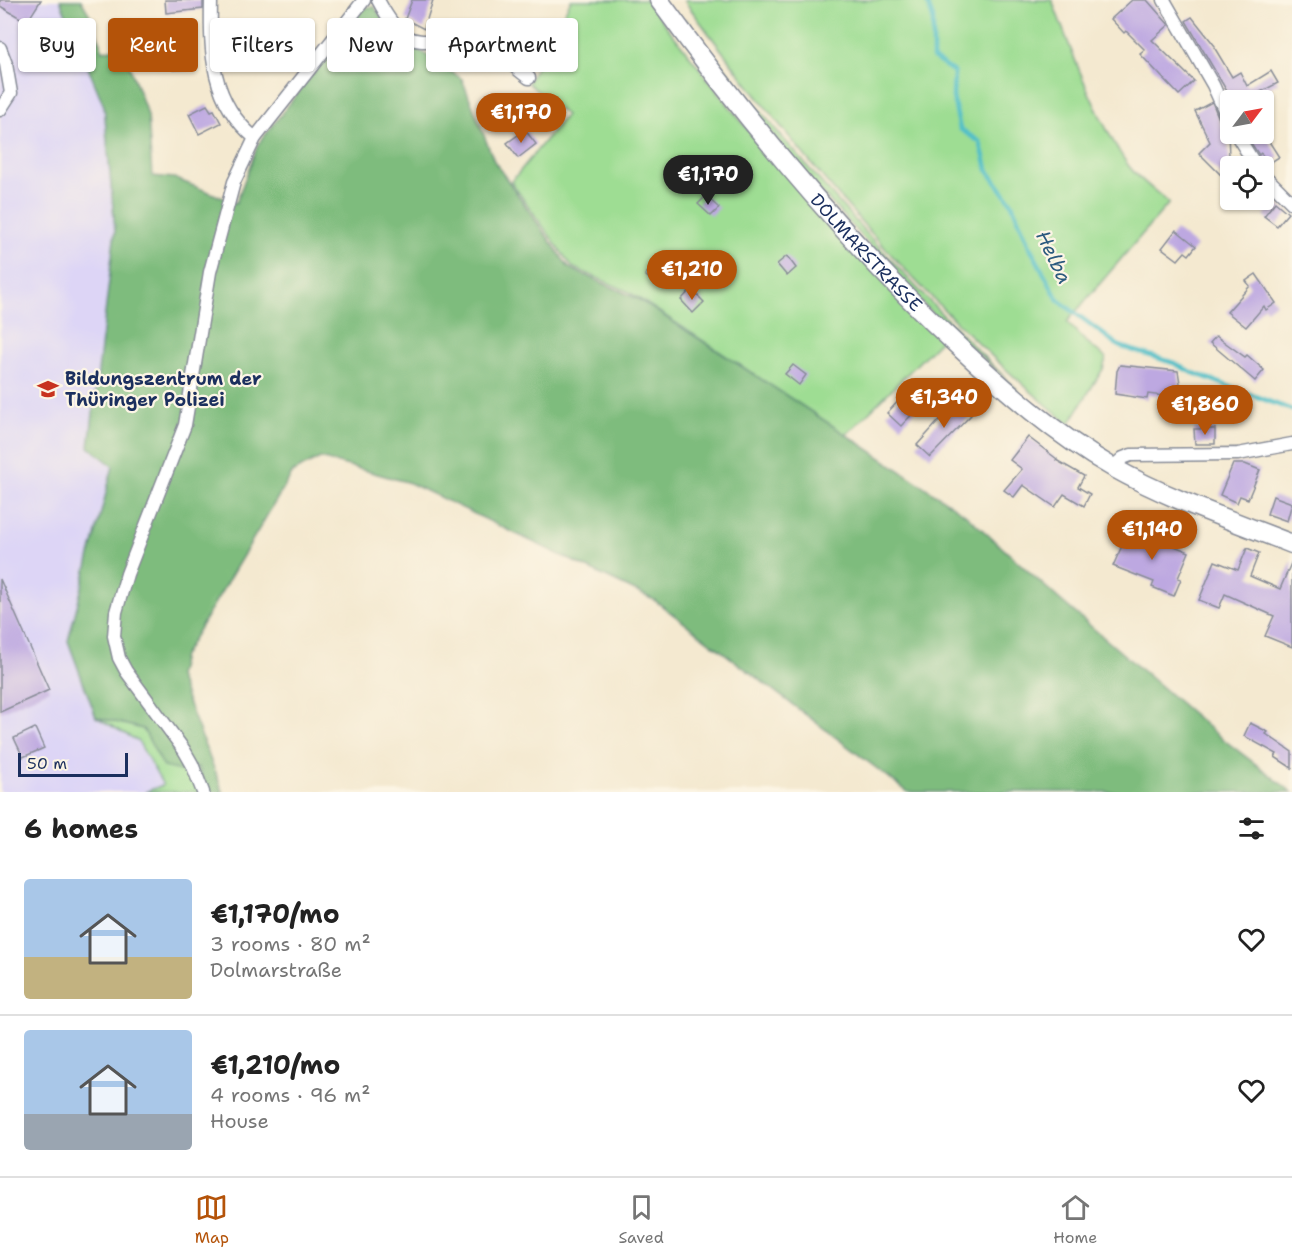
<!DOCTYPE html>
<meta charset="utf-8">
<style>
:root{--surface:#fff;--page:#f6f6f6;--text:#222;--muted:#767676;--line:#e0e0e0;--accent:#b45309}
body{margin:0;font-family:"Shantell Sans",sans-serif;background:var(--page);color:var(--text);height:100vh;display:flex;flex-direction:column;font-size:22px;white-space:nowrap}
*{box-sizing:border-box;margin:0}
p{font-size:20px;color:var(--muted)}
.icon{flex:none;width:33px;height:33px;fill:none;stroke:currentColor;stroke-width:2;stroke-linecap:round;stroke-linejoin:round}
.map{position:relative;height:792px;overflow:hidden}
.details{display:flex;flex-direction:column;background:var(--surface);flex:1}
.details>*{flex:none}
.guide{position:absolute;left:18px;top:18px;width:600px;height:54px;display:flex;gap:12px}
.needle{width:39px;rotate:58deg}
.buttons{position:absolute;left:1220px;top:90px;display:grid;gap:12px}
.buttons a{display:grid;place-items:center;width:54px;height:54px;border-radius:6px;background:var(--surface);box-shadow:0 2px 4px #0004;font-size:30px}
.scale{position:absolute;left:18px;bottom:15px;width:110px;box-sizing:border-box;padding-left:6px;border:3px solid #1b2f5e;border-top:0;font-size:16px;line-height:21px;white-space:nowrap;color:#1b2f5e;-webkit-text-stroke:4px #fcf5e5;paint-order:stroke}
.price{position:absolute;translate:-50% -51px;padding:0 14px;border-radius:21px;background:var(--accent);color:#fff;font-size:20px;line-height:39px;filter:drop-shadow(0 2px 3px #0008)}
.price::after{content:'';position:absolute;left:50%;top:36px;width:18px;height:14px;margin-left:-9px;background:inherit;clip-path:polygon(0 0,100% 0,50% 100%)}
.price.active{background:#222;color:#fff}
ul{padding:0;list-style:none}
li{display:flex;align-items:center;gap:18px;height:150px;padding:0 24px}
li+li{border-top:2px solid var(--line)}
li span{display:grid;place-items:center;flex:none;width:168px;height:120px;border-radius:6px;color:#555}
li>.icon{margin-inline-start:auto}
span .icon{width:72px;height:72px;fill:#fffc;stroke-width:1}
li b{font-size:26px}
h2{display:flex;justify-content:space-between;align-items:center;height:72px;padding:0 24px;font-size:26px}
.pill{padding:0 21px;border-radius:6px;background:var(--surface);box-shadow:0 2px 4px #0004;font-size:21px;line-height:54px}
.pill.active{background:var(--accent);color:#fff}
.menu{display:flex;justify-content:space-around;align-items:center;height:84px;border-top:2px solid var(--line);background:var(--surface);font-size:16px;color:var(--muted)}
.menu a{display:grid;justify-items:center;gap:3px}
.menu .active{color:var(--accent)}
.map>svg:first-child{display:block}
.built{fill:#ddd5f6}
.green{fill:#9edd93;stroke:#5c8678;stroke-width:1.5}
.forest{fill:#7ebc7d;stroke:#4c766e;stroke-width:1.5}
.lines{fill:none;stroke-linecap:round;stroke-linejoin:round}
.stream{stroke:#51bfc8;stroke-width:4.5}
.building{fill:#bda8e1}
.street-casing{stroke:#888c97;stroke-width:15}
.primary-casing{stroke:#888c97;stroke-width:21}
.street{stroke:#fff;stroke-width:12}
.primary{stroke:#fff;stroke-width:18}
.labels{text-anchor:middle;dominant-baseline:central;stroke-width:4.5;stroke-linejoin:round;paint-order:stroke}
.street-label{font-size:18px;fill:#1b2f5e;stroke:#fcf5e5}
.poi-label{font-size:18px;font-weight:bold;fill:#1b2f5e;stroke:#fcf5e5;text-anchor:start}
.water-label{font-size:20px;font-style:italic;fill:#2b5a7e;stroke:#fcf5e5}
</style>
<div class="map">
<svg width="1292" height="792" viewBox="0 0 1292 792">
<rect width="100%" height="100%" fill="#fcf5e5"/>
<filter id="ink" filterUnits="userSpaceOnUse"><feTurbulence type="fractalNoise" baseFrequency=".0167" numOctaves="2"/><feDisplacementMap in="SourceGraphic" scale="12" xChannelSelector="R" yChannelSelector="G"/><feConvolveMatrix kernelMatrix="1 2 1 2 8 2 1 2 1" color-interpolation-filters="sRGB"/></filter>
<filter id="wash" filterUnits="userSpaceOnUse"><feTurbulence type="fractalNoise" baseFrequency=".008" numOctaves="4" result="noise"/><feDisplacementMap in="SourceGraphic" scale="24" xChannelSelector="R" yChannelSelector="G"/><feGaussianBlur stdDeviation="1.35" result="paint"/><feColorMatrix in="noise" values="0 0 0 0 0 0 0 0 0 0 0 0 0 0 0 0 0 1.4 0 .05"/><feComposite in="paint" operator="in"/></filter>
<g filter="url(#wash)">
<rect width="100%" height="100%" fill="#f4e9d0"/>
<path class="built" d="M 0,0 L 60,0 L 104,106 L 115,231 L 104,332 L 113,466 L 68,641 L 96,717 L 138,741 L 163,785 L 145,792 L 0,792 Z"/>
<g class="green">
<path d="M 571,0 L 646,0 L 748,130 L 941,340 L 846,435 L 629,292 L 572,267 L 511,182 L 566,115 L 528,83 Z"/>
<path d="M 684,0 L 1052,0 C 1071,51 1097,120 1128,165 C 1138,179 1156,191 1169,203 L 1067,322 L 1082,338 L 1106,358 L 1103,369 L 1069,424 C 922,303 796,153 684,0 Z"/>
<path d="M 685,19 C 789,149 897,274 1018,390 L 929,310 L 806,175 L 707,54 Z"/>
<path d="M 96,717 L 143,729 L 164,767 L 198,767 L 208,792 L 145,792 L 163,785 L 138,741 Z"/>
</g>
<path class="forest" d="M 60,0 L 81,0 L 91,17 L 103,51 L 122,46 L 148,116 L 152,176 L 174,178 L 236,203 L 258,144 L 364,8 L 374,6 L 392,32 L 462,79 L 494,161 L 569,268 L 638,299 L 859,443 L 965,514 L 1059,599 L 1215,733 L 1292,792 L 908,792 L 654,600 L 410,483 L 320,458 L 293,472 L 183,656 L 178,676 L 223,792 L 208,792 L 198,767 L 185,772 L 164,767 L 143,729 L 96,717 L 68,641 L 113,466 L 89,447 L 115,231 L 104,106 Z"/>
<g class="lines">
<path class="stream" d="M 926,0 L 933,18 L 933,58 L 954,72 L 953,97 L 960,129 L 980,142 L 988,171 L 1011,202 L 1030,247 L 1058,300 L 1119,346 L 1174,363 L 1191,372 L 1292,410"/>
</g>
<g id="blocks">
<g class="building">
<path d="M 0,0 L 41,0 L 27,22 L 0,6 Z"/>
<path d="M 165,0 L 203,0 L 203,9 L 166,13 Z"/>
<path d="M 412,0 L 433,0 L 424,29 L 405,19 Z"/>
<path d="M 1132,0 L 1147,0 L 1169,25 L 1152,40 L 1194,81 L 1179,95 L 1140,54 L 1145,50 L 1126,31 L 1124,33 L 1111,19 Z"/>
<path d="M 1192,17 L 1215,46 L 1214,47 L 1232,77 L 1240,72 L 1247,86 L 1271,71 L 1278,83 L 1245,100 L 1232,100 L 1186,21 Z"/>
<path d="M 258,20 L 274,33 L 251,60 L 240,50 L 248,40 L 243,37 Z"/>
<path d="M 508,28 L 525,37 L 516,54 L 499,45 Z"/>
<path d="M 537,28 L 551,36 L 545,46 L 531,39 Z"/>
<path d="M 194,44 L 195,69 L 173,70 L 172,46 Z"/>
<path d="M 501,101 L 511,109 L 502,120 L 492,112 Z"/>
<path d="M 1212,102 L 1222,126 L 1228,131 L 1230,184 L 1199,153 L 1210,142 L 1195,111 Z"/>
<path d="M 207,105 L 211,111 L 214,110 L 221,123 L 199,134 L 189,114 Z"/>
<path d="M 525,130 L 536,144 L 518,158 L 507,143 Z"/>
<path d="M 1263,132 L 1279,157 L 1268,164 L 1261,153 L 1259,155 L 1249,140 Z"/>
<path d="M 706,196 L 719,208 L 711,216 L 698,204 Z"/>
<path d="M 1275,202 L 1288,213 L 1277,226 L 1264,216 Z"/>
<path d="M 1176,230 L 1196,246 L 1189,255 L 1185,252 L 1178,260 L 1162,248 Z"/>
<path d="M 787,256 L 796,268 L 787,276 L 777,264 Z"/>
<path d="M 654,266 L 664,276 L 656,285 L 645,275 Z"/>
<path d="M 1256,274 L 1276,303 L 1266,310 L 1264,306 L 1246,327 L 1227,312 L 1250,286 L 1246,281 Z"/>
<path d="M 691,289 L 704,302 L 693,313 L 681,300 Z"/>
<path d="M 1216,336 L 1245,357 L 1247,355 L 1264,370 L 1255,381 L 1210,343 Z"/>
<path d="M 793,365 L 806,375 L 799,385 L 785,374 Z"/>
<path d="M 1120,365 L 1178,371 L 1180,383 L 1179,398 L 1148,394 L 1147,399 L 1115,394 L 1117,371 Z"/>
<path d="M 905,394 L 919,407 L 901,426 L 887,413 Z"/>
<path d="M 957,401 L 971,415 L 930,457 L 917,445 Z"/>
<path d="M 1194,429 L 1215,429 L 1215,444 L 1195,444 Z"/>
<path d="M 1028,437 L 1057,459 L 1056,460 L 1084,476 L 1078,487 L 1090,494 L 1084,506 L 1064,494 L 1055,507 L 1023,485 L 1014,497 L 1004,490 L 1022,469 L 1010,460 Z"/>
<path d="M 1233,464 L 1245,464 L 1260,470 L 1248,499 L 1240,496 L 1237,503 L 1220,495 Z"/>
<path d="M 1273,496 L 1292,503 L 1287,521 L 1267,514 Z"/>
<path d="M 1130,528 L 1189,552 L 1178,578 L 1181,579 L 1174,596 L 1152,587 L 1154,582 L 1113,566 Z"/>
<path d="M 1247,548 L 1259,553 L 1250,576 L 1280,589 L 1292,561 L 1292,647 L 1265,636 L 1274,616 L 1225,594 L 1219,608 L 1199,600 L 1215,561 L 1238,570 Z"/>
<path d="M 0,579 L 49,690 L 0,712 Z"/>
<path d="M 1250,723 L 1268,732 L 1266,734 L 1292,752 L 1292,768 L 1275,757 L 1277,754 L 1244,736 Z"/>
<path d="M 35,728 L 44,748 L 23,757 L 14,738 Z"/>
</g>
</g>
</g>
<g filter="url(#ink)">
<use href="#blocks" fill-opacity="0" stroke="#888c97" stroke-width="1.5"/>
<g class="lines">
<defs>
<g id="street">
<path d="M 211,0 C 210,53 211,102 255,138"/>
<path d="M 378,0 C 411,62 422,32 475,43 C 495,47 512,66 529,78"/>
<path d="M 1164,0 L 1213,85 L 1230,123"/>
<path d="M 0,48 L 6,64 L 11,93 L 0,110"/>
<path d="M 1236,134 L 1256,166"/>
<path d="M 1263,174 L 1292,203"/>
<path d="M 1113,467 L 1123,458 L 1131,455 L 1238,454 L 1292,444"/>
<path d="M 203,792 L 192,764 L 184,750 L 126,671 L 119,658 L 114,636 L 116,612 L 127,574 L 185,425 L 210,272 L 234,182 L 255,138 L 364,0"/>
</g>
<g id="primary">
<path id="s1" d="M 659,0 C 749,124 846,242 959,347 C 1006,391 1056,435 1112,467 C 1169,499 1231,520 1292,544"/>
</g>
</defs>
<use href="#street" class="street-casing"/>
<use href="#primary" class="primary-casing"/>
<use href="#street" class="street"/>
<use href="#primary" class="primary"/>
</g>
</g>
<defs>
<symbol id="school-bare" viewBox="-9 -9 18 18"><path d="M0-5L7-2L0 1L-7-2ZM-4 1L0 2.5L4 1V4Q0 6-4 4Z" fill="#c8321e" stroke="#fcf5e5" stroke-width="2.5" paint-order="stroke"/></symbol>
</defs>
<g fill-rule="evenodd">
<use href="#school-bare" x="33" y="374" width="30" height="30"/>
</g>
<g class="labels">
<g class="street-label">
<text stroke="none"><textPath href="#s1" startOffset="327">DOLMARSTRASSE</textPath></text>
</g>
<g class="poi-label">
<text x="65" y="379">Bildungszentrum der<tspan x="65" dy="21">Thüringer Polizei</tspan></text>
</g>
<g class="water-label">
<text transform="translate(1054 257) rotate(64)">Helba</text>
</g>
</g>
</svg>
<div class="buttons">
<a><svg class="needle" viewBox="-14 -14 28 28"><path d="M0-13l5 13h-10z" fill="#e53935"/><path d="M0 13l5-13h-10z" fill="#767676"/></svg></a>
<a><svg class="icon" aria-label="locate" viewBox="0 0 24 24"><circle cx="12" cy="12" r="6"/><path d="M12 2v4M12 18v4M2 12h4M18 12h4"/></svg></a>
</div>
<div class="scale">50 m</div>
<b class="price" style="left:521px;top:144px">€1,170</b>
<b class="price active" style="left:708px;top:206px">€1,170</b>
<b class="price" style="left:692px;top:301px">€1,210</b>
<b class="price" style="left:944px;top:429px">€1,340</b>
<b class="price" style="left:1205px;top:436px">€1,860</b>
<b class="price" style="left:1152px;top:561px">€1,140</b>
<div class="guide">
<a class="pill">Buy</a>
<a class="pill active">Rent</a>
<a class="pill">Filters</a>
<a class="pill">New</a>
<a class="pill">Apartment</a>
</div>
</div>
<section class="details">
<h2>6 homes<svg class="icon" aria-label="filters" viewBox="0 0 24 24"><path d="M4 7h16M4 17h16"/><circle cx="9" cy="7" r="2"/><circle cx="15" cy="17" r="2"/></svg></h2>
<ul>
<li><span style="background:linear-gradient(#a9c7e8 65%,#c2b280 0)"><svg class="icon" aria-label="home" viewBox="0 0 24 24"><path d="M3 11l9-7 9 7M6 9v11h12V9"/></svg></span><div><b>€1,170/mo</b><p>3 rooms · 80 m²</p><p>Dolmarstraße</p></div><svg class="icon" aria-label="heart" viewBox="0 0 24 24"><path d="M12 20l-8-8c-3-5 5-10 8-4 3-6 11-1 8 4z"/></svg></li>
<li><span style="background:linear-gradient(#a9c7e8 70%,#9aa5b1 0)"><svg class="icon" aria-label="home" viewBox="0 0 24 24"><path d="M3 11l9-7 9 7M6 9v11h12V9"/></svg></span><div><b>€1,210/mo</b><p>4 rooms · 96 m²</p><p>House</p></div><svg class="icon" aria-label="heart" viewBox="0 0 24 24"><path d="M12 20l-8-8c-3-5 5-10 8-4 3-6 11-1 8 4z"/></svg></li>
</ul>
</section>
<nav class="menu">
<a class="active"><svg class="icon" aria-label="map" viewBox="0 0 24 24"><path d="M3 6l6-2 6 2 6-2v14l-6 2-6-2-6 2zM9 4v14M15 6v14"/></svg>Map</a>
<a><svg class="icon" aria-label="saved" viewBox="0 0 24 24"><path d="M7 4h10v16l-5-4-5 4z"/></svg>Saved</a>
<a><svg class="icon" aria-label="home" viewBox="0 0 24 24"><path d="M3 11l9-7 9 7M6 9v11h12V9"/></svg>Home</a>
</nav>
